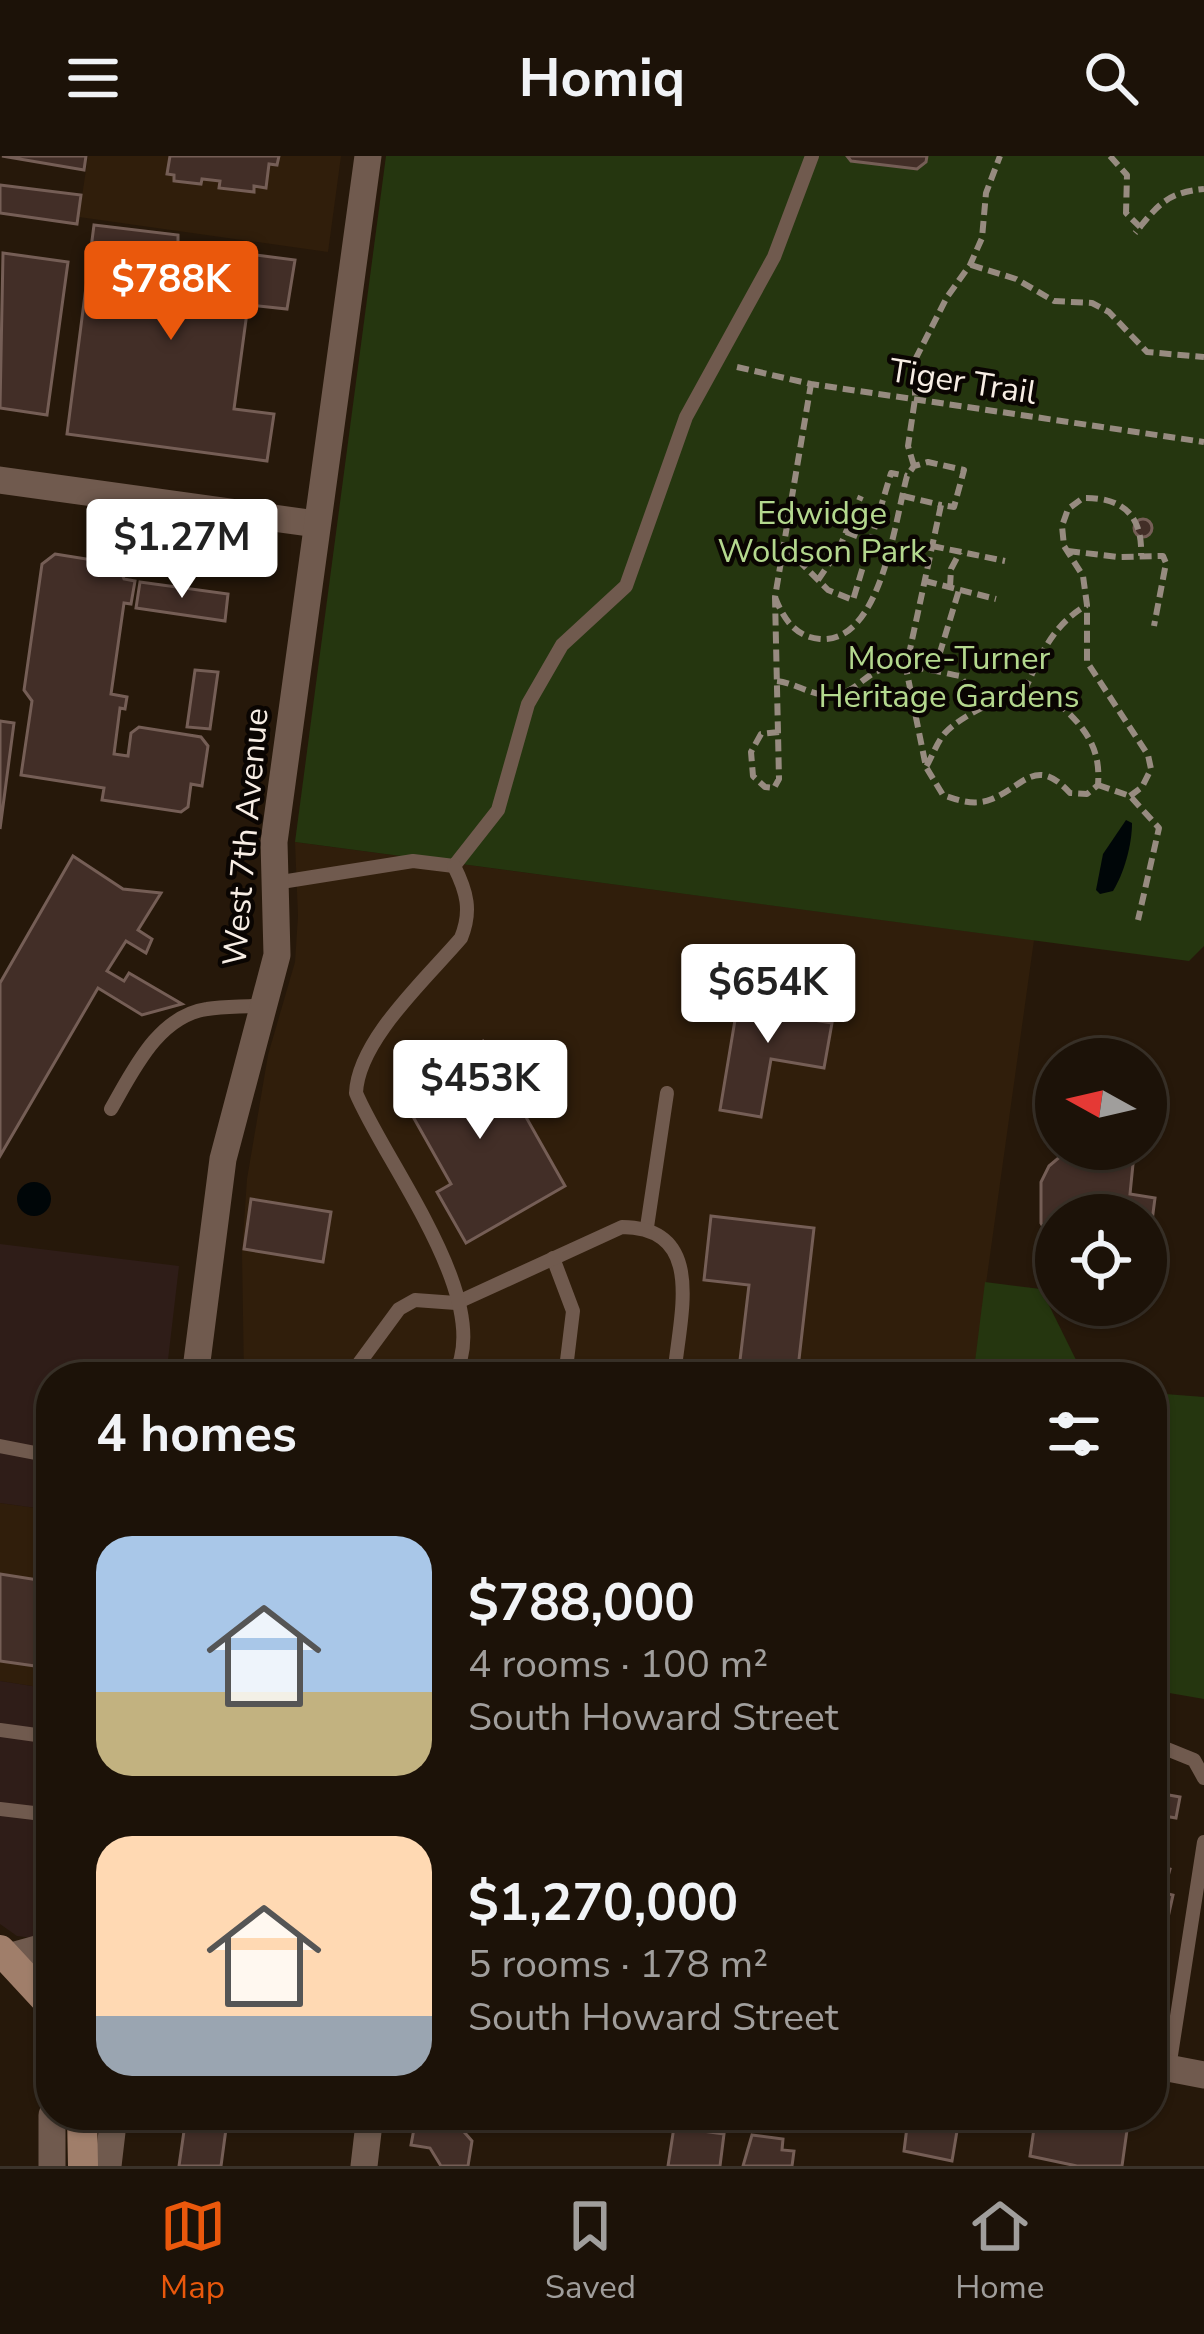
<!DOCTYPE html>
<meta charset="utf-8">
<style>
:root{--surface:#1c1208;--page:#292016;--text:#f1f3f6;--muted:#a09e9c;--line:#3a3229;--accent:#ea580c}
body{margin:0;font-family:"Nunito Sans",sans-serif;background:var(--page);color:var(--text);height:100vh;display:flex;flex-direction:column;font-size:45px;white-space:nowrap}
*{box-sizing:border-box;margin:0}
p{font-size:39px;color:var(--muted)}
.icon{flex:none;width:66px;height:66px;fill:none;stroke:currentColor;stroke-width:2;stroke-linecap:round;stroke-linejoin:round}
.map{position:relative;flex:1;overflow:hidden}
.details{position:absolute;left:36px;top:1206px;width:1131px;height:768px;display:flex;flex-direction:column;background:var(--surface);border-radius:48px;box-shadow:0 3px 9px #0004,0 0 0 3px var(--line)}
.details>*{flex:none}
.needle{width:78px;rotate:278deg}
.fabs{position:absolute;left:1035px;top:882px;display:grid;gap:24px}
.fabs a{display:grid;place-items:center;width:132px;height:132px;border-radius:50%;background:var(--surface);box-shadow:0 3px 9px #0004,0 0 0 3px var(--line);font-size:60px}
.price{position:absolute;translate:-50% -102px;padding:0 27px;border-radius:12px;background:#fff;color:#222;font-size:39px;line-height:78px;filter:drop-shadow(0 3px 6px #0008)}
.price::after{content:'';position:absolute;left:50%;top:72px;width:36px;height:27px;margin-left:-18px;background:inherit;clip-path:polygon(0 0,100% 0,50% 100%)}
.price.active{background:var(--accent);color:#fff}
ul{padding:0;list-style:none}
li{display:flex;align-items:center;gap:36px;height:300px;padding:0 60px}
li span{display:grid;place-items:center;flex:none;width:336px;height:240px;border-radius:36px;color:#555}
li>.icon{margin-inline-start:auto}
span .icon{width:144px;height:144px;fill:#fffc;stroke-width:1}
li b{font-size:51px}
h2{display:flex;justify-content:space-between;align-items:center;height:144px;padding:0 60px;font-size:51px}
header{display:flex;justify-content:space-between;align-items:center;height:156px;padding:0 60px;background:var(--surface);font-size:54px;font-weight:700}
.tab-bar{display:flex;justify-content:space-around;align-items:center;height:168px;border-top:3px solid var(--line);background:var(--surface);font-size:33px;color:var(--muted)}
.tab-bar a{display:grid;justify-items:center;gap:6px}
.tab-bar .active{color:var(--accent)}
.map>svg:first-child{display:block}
.built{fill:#301e0b}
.medical{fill:#2f1d18}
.green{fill:#25360f}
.water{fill:#000608}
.building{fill:#422e27;stroke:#755e56;stroke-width:3}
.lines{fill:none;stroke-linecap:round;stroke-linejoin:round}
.path{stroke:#978b80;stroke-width:6;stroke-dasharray:12 6;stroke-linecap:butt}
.lane{stroke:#705a4e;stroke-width:14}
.street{stroke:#705a4e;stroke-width:27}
.secondary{stroke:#a07e6a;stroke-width:30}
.labels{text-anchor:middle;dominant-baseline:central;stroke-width:9;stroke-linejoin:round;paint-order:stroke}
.street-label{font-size:33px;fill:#f7ede4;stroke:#0a0502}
.park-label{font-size:33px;fill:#b4d88e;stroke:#0a0502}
</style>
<header><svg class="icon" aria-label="menu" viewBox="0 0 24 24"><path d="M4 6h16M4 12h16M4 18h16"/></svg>Homiq<svg class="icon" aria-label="search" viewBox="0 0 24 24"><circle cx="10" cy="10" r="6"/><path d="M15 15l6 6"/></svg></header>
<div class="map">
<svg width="1204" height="2010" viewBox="0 0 1204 2010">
<rect width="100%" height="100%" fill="#26180a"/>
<g class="built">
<path d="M 88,0 L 341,0 L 328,96 L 79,61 Z"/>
<path d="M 295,686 L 1034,784 L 973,1221 L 244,1221 L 242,1097 L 247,1023 L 268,899 L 295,806 L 298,760 Z"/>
<path d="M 0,1347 L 51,1354 L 51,1533 L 0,1525 Z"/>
</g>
<g class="medical">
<path d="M 0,1088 L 179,1110 L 166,1221 L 51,1221 L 51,1354 L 0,1347 Z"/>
<path d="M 0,1525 L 51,1533 L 50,1784 L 17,1780 L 0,1768 Z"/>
</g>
<g class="green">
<path d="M 386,0 L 1204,0 L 1204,790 L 1189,805 L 295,686 Z"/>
<path d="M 985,1126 L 1041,1133 L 1078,1208 L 1078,1221 L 973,1221 Z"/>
<path d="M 1152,1237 L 1204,1241 L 1204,1543 L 1152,1534 Z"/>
</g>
<g class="water">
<path d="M 1126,664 L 1132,667 C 1132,689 1124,717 1113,735 L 1100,738 L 1096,734 L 1103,698 Z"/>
<circle cx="34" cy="1043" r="17"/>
</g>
<g class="building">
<path d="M 2,0 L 86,0 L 84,14 Z"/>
<path d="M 170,0 L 279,0 L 277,9 L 269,8 L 266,32 L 254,30 L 254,36 L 219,32 L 220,25 L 202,23 L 201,28 L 174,25 L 174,19 L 167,18 Z"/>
<path d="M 847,0 L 927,0 L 926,6 L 917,13 L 851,5 Z"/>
<path d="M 0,29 L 81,39 L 77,68 L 0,57 Z"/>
<path d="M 94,69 L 178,79 L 178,89 L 295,104 L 287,153 L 248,149 L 234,253 L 274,258 L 267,305 L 67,278 Z"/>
<path d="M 3,97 L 68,106 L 47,259 L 0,252 Z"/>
<circle cx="1143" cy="372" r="9"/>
<path d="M 55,398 L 118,408 L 124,423 L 135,425 L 131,448 L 124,447 L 111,538 L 127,541 L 125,553 L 120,552 L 114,598 L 128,600 L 131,577 L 139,571 L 201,581 L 208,590 L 202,630 L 191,628 L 188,651 L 181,656 L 102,644 L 104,632 L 21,619 L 32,545 L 24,534 L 42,408 Z"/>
<path d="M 140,426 L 228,438 L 225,465 L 136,452 Z"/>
<path d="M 195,514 L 218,516 L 210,573 L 187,571 Z"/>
<path d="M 0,565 L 14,567 L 0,673 Z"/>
<path d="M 73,700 L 123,733 L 161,737 L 138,774 L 152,783 L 146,797 L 126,785 L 107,815 L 124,825 L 129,817 L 182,848 L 142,859 L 98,832 L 0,1000 L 0,827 Z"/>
<path d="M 757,829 L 799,836 L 795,861 L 832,867 L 824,912 L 771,903 L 761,961 L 720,954 L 740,834 L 756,837 Z"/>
<path d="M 483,885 L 565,1030 L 466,1087 L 437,1036 L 451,1028 L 398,934 Z"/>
<path d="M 1074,995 L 1083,995 L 1094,1003 L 1133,1008 L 1130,1038 L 1155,1042 L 1152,1065 L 1146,1065 L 1146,1059 L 1056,1059 L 1056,1087 L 1050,1083 L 1041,1067 L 1041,1026 L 1049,1010 L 1062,999 Z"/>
<path d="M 251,1043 L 331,1056 L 323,1106 L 244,1093 Z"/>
<path d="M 711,1060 L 814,1072 L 797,1221 L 738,1221 L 749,1129 L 704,1124 Z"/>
<path d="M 0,1418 L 51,1426 L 49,1512 L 0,1505 Z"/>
<path d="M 1152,1636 L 1180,1641 L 1176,1662 L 1152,1658 Z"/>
<path d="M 1152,1708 L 1170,1713 L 1164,1735 L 1152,1731 Z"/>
<path d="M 1152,1734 L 1173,1739 L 1163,1784 L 1152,1782 Z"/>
<path d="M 277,1959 L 322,1959 L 321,1965 Z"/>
<path d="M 1036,1959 L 1129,1960 L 1122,2010 L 1077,2010 L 1030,2000 Z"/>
<path d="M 416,1962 L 458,1969 L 472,1985 L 468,2010 L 441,2010 L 430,1992 L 411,1989 Z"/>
<path d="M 185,1968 L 226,1973 L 221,2010 L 179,2010 Z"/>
<path d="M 921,1970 L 957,1975 L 952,2005 L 904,1995 L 907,1971 L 920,1973 Z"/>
<path d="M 674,1971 L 724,1978 L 720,2010 L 668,2010 Z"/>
<path d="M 752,1979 L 783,1983 L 782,1994 L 794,1995 L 792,2010 L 743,2010 Z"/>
</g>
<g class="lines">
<g class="path">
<path d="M 1110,0 L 1127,19 L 1126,57 L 1140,71 L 1135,77"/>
<path d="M 1140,71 C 1160,46 1171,36 1204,33"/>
<path d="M 971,109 L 1016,123 L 1054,145 L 1092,147 L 1109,156 L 1147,196 L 1204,201"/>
<path d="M 737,211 L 811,228 L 1204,286"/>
<path d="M 914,310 L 908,290 L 915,243 L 915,204 L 947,141 L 970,109 L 982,82 L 986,37 L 1000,0"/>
<path d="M 903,340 L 941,349"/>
<path d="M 846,376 L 870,385"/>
<path d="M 932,390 L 1005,405"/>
<path d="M 785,391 L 828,434 L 853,444 L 891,317 L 907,320"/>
<path d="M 1068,395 L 1118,401 L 1163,400 L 1166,407 L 1154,470"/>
<path d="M 818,424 L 839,393 L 861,340"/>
<path d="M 925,425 L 996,443"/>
<path d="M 950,431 L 951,413 L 960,396"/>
<path d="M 775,441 C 783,462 795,481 820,483 C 881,488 895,364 907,320 L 914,310 L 928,306 L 964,314 L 954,351 L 941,349 L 906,512 L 926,611 L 943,639 C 960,645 975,650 992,643 C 1025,629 1036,600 1070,637 L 1087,638 L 1098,629 C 1100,604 1094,586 1078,567 C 1068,556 1055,542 1040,538 C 1017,531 961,559 945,577 C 937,586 932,601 926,611"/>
<path d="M 934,516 L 959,434"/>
<path d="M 777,525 C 796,527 811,540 832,539 C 855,538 863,519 883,513 C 904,506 938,516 960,520 L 982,552"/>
<path d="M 1024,536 C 1040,500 1052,469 1087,449"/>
<path d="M 779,576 L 761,578 L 751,596 L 753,620 L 765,631 L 774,632 L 779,623 L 775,441 L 811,228"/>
<path d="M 1098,629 L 1130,640 L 1159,672 L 1138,764"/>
<path d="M 1130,640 L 1142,631 L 1151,613 L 1148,599 L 1087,506 L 1087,449 L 1083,420 L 1064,390 L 1062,370 L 1068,353 L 1083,342 C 1123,341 1143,360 1141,400"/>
</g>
<g class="lane">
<path d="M 275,727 L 413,705 L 454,710 L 498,654 L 528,548 L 562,489 L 626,430 L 686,261 L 774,101 L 812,0"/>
<path d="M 111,953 C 133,915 158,860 207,853 C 225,850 245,851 264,849"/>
<path d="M 647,1071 L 667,937"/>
<path d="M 553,1102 L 573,1155 L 565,1221"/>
<path d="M 349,1221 L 399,1153 L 415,1144 L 456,1147 L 622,1071 C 708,1072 679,1161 674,1221"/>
<path d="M 453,1221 C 498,1149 385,1007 356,937 C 358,884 427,822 461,782 C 472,755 467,736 454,710"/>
<path d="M 0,1290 L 51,1300"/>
<path d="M 0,1574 L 51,1581"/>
<path d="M 1152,1587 L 1194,1604 L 1204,1622"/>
<path d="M 0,1653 L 51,1659"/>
<path d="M 1169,1912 L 1204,1686"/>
</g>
<g class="street">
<path d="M 0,324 L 316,368"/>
<path d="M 195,1221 L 223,1003 L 277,799 L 274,686 L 368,0"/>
<path d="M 8,1801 L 51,1789"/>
<path d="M 51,1903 L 51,1923"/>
<path d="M 1152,1909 L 1204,1919"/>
<path d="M 52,2010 L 52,1959"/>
<path d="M 108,2010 L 114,1959"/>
<path d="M 364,2010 L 370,1959"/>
</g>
<g class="secondary">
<path d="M 0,1794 L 51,1849"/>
<path d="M 82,1959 L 83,2010"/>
</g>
</g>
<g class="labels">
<g class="street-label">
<text transform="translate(963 226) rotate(9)">Tiger Trail</text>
<text transform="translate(246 681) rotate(-85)">West 7th Avenue</text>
</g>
<g class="park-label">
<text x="822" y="357">Edwidge<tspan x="822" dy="38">Woldson Park</tspan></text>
<text x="949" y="502">Moore-Turner<tspan x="949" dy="38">Heritage Gardens</tspan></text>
</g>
</g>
</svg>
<div class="fabs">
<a><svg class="needle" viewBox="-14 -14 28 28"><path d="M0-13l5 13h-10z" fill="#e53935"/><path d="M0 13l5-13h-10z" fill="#a09e9c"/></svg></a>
<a><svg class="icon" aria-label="locate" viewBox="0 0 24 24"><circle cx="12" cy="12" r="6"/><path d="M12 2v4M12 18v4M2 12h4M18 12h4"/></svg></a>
</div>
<b class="price active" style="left:171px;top:187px">$788K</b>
<b class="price" style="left:182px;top:445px">$1.27M</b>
<b class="price" style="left:768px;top:890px">$654K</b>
<b class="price" style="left:480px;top:986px">$453K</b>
<section class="details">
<h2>4 homes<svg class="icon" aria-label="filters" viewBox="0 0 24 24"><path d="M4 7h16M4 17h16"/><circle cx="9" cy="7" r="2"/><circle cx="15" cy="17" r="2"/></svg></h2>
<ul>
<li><span style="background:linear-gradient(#a9c7e8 65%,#c2b280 0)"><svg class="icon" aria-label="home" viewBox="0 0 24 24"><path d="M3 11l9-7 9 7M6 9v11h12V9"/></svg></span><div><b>$788,000</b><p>4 rooms · 100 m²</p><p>South Howard Street</p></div></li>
<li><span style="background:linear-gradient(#ffd9b3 75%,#9aa5b1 0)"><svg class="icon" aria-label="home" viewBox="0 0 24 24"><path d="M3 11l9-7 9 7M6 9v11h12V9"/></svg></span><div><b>$1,270,000</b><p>5 rooms · 178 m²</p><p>South Howard Street</p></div></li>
</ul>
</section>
</div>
<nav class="tab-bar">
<a class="active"><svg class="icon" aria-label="map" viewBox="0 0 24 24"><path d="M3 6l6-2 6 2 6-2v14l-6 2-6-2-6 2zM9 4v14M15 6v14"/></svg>Map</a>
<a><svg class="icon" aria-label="saved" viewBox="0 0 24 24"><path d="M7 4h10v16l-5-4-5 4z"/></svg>Saved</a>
<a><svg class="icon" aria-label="home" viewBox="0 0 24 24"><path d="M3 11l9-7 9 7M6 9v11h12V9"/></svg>Home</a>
</nav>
